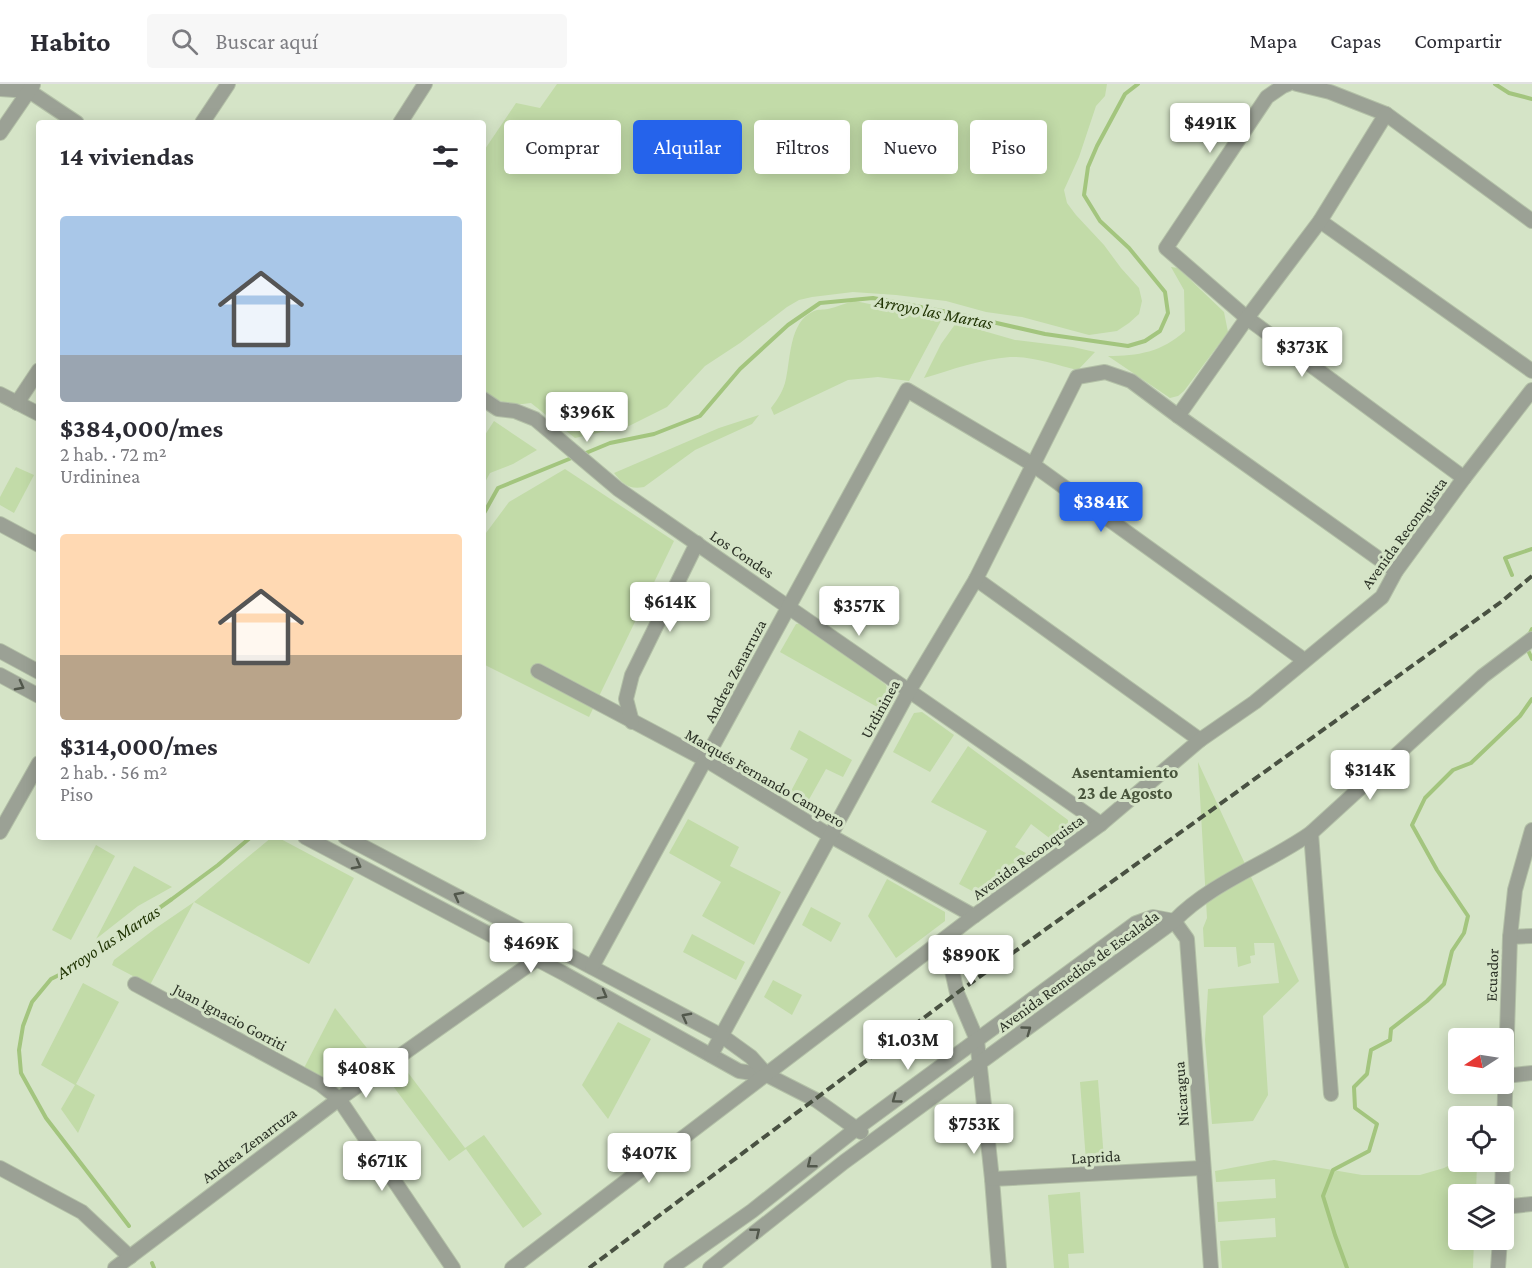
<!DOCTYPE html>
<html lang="es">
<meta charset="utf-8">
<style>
:root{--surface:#fff;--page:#f7f7f7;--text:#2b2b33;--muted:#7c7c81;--line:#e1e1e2;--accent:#2563eb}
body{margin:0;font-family:"Crimson Pro",serif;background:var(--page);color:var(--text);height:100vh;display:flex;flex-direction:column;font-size:22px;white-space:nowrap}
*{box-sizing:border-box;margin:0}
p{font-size:20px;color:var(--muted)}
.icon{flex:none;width:33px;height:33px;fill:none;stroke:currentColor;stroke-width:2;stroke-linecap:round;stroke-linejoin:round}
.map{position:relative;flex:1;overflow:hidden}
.details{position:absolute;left:36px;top:36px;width:450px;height:720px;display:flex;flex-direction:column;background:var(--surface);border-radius:6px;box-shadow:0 3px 15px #0003}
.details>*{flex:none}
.top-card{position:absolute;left:504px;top:36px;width:570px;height:54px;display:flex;gap:12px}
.needle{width:39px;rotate:258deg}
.tools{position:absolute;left:1448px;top:944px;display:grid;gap:12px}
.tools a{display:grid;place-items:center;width:66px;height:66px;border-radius:6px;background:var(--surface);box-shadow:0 3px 15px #0003;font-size:30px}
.price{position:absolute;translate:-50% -51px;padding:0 14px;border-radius:6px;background:#fff;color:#222;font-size:20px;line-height:39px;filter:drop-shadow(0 2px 3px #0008)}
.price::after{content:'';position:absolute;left:50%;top:36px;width:18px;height:14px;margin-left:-9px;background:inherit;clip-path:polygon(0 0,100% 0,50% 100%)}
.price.selected{background:var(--accent);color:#fff}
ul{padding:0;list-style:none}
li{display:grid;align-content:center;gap:12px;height:318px;padding:0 24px}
li span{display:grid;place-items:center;height:186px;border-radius:6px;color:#555}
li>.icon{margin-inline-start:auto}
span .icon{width:108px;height:108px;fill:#fffc;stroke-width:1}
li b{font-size:26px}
h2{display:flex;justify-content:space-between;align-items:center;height:72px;padding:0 24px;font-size:26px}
.tag{padding:0 21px;border-radius:6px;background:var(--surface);box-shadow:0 3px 15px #0003;font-size:21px;line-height:54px}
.tag.selected{background:var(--accent);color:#fff}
header{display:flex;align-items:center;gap:36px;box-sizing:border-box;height:84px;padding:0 30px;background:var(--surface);border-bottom:2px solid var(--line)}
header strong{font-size:28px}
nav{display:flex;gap:33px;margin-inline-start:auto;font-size:21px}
.search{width:420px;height:54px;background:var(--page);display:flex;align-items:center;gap:15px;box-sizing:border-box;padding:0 21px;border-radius:6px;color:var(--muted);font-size:22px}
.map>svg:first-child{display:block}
.green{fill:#c2dba8}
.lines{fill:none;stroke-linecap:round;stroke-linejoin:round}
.stream{stroke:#a3c57e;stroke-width:4}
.minor-casing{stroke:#b3c0a7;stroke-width:16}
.minor{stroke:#9ba195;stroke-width:14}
.rail{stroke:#495142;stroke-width:4;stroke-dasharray:9 4.5;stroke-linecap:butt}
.oneway{stroke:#52584c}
.labels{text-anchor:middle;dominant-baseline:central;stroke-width:6;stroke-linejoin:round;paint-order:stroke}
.street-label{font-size:16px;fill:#2a3025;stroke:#d5e4c7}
.water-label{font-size:18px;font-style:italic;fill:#1e3200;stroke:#d5e4c7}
.neighbourhood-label{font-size:18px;font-weight:bold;fill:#48543b;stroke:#d5e4c7}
</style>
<header>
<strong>Habito</strong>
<div class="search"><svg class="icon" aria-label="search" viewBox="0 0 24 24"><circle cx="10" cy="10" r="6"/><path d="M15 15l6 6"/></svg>Buscar aquí</div>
<nav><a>Mapa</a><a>Capas</a><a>Compartir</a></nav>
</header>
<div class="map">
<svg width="1532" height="1184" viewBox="0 0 1532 1184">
<rect width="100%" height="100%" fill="#d5e4c7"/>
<g class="green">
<path d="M 557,0 L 1107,0 L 1105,12 L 1096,22 L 1079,73 L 1064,106 L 1067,119 L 1076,131 L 1104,161 L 1121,184 L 1139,204 L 1142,217 L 1139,230 L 1129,239 L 1117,247 L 1089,251 L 1022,233 L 986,228 L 946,217 L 896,211 L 853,208 L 812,213 L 799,216 L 787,223 L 740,259 L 705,282 L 667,323 L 629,342 L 575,354 L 531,319 C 507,322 503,320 483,306 L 483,68 L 516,19 L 540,24 Z"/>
<path d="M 1171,183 L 1178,184 L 1224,228 L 1228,248 L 1184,307 L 1178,312 L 1170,314 L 1108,272 C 1138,272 1162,268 1185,247 L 1184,206 Z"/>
<path d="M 855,217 L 942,235 L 909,297 L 878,293 L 848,296 L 774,331 L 771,324 C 777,316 782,309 785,299 C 791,277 788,238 814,227 C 818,225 823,226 828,225 C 837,223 845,219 855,217 Z"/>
<path d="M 956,239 L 1015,256 L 1073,263 L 1095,268 L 1078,286 C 1056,281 1032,272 1010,273 C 981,275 951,286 924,294 L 941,260 Z"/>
<path d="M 759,331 L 752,340 L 695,366 L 644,403 C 629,406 623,400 614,389 L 719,344 Z"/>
<path d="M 494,337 L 537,366 L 513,380 L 490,389 L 483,402 L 483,354 Z"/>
<path d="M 16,383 L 34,391 L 14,429 L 0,421 L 0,413 Z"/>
<path d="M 565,385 L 674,457 L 589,633 L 483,580 L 483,453 L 509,418 Z"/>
<path d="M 803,539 L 886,601 L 888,608 L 879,624 L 780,568 L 796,540 Z"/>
<path d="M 922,628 L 954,651 L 930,688 L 893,668 L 914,629 Z"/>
<path d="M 799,646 L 852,676 L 843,693 L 826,685 L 807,719 L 790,709 L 808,675 L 790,665 Z"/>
<path d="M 968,662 L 1068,736 L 1068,744 L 1052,756 L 1031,740 L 1015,763 L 1031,772 L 981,808 L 974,808 L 959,800 L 987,747 L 931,718 Z"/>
<path d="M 1198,678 L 1299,897 L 1263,932 L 1268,1011 L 1253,1037 L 1212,1040 L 1205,956 L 1208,905 L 1279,899 L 1274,859 L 1254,859 L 1255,871 L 1250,872 L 1251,879 L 1238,883 L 1236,863 L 1204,863 L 1203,844 L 1207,834 Z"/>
<path d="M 688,735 L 739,763 L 730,782 L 781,808 L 754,861 L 702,832 L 721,798 L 669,769 Z"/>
<path d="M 272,753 L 277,753 L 354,794 L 309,880 L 194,818 L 150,901 L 112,881 L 114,876 L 156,844 L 194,818 Z"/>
<path d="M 96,761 L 115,772 L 71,856 L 52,846 Z"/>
<path d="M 134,782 L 172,803 L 138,822 L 96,855 Z"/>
<path d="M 887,795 L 945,828 L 945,837 L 896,874 L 868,832 Z"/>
<path d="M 811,823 L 841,839 L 831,858 L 802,841 Z"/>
<path d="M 692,850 L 745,878 L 736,896 L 683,868 Z"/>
<path d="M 773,896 L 802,911 L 792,931 L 764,913 Z"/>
<path d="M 83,899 L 119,918 L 76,1000 L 95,1011 L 78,1049 L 61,1025 L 75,1001 L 41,981 Z"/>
<path d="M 335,924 L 374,973 L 340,998 L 331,999 L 304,984 Z"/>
<path d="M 618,938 L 651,955 L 608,1035 L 582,1001 Z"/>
<path d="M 406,986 L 465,1064 L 484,1051 L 542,1130 L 523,1144 L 466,1065 L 449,1077 L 390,998 Z"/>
<path d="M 1098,996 L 1104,1076 L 1086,1077 L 1080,998 Z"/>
<path d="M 1274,1076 L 1362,1091 L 1420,1091 L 1444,1084 L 1458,1077 L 1477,1078 L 1476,1110 L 1458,1110 L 1458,1155 L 1474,1155 L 1473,1184 L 1222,1184 L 1220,1157 L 1276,1153 L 1275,1134 L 1218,1138 L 1217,1118 L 1276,1114 L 1275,1095 L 1216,1098 L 1215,1087 Z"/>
<path d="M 1080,1108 L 1084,1169 L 1068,1170 L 1069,1184 L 1054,1184 L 1048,1111 Z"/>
</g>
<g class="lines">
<g class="stream">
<path d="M 1495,0 L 1509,9 L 1532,15"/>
<path d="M 581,371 L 610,359 L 654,350 L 700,332 L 740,285 L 788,241 L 820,219 L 873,214 L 953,229 L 1045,250 L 1128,262 L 1145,257 L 1160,247 L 1168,229 L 1165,208 L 1129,164 L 1100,137 L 1084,111 L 1088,83 L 1097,62 L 1125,10 L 1138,0"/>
<path d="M 483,431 L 498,404 L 574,373"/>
<path d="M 1512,491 L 1505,474 L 1532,465"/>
<path d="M 1528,553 L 1532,545"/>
<path d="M 1526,562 L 1532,575"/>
<path d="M 129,1142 L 46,1034 L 21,989 L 19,966 L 23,942 L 32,918 L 51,895 L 77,882 L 172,815 L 218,781 L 251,753"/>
<path d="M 152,1179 L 154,1184"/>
<path d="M 1347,1184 L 1335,1151 L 1323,1112 L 1333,1086 L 1369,1067 L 1377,1040 L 1355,1024 L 1354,1003 L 1367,990 L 1371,966 L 1390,956 L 1391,945 L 1427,917 L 1444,900 L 1452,867 L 1464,849 L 1468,832 L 1437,786 L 1412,741 L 1425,714 L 1453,686 L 1471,679 L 1494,657 L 1520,632 L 1532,615"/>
</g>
<defs>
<g id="minor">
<path d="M 1288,0 L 1283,2 L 1267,13 L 1166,164 L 1247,234 L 1464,394"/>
<path d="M 1297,0 L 1330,8 L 1386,30 L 1532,137"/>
<path d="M 0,5 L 29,7 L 77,39"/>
<path d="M 202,39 L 228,0"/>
<path d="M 400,39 L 425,0"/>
<path d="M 0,49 L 33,1"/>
<path d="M 1320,137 L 1532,287"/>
<path d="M 0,310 L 39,330"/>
<path d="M 483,315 L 498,325 L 515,327 L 535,335 L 618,405 L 1101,740"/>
<path d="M 17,319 L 39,286"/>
<path d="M 1178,332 L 1247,234 L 1320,137 L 1386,30"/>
<path d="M 0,440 L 39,461"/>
<path d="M 976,495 L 1200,656"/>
<path d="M 0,567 L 39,588"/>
<path d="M 538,587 L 706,676 L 829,751 L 974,832"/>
<path d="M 0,591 L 39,612"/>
<path d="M 632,638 L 626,615 L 632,591 L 697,459"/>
<path d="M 0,748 L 39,679"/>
<path d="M 1311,749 L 1331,1010"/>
<path d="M 305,753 L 563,889 L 739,987 L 767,991"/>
<path d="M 345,753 L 722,952 L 751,973 L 767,991 L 816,1016 L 861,1048"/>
<path d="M 1174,837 L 1187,855 L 1211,1184"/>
<path d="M 1510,853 L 1532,852"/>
<path d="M 945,855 L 957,909 L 977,956 L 992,1095 L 999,1184"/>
<path d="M 592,883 L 907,306 L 1032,380 L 1304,576"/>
<path d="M 135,900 L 320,1000 L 339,1015 L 453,1184"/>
<path d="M 711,971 L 909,607 L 976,495 L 1077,293 L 1105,288 L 1131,297 L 1178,332 L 1396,487"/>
<path d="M 1505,992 L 1532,989"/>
<path d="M 1503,1075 L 1510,853 L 1515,806 L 1532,746"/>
<path d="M 0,1084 L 82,1128 L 130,1173"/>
<path d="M 992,1095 L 1202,1084"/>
<path d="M 1502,1110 L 1503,1077"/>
<path d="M 1503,1123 L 1532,1120"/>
<path d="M 115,1184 L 339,1015 L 537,875 L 547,859"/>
<path d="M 512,1184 L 974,832 L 1101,740 L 1200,656 L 1255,618 L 1382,513 L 1396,487 L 1464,394 L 1532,306"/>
<path d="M 671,1184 L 752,1127 L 857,1044 L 1136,839 L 1153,833 L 1174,837"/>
<path d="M 710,1184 L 844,1078 L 1174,837 C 1212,798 1267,780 1311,749 L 1483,592 L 1532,555"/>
<path d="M 1498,1184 L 1500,1155"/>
</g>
</defs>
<use href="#minor" class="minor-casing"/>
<use href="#minor" class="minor"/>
<path class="rail" d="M 589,1184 L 957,909 L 1501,518 L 1532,492"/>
</g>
<defs><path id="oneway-chevron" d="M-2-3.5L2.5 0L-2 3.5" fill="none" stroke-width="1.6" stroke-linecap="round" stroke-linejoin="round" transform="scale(1.5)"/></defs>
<g class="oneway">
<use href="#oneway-chevron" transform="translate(20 602) rotate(28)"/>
<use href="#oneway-chevron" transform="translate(357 781) rotate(28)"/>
<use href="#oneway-chevron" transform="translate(458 812) rotate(-152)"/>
<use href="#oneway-chevron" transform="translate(603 911) rotate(29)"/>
<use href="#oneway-chevron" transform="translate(686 933) rotate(-152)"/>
<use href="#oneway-chevron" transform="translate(1027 946) rotate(-36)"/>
<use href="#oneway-chevron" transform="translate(896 1015) rotate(144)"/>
<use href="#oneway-chevron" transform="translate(811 1080) rotate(142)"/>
<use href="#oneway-chevron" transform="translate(756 1148) rotate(-39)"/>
</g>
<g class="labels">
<g class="street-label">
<text transform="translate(1404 449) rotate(-54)">Avenida Reconquista</text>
<text transform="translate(742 470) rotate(34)">Los Condes</text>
<text transform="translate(735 587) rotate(-62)">Andrea Zenarruza</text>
<text transform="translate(880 625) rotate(-61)">Urdininea</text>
<text transform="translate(765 694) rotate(30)">Marqués Fernando Campero</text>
<text transform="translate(1028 773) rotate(-36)">Avenida Reconquista</text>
<text transform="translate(1078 887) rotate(-36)">Avenida Remedios de Escalada</text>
<text transform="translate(1492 891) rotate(-88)">Ecuador</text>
<text transform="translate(230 933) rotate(28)">Juan Ignacio Gorriti</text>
<text transform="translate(1181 1010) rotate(-94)">Nicaragua</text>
<text transform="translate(249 1061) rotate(-37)">Andrea Zenarruza</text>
<text transform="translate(1096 1073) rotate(-3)">Laprida</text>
</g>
<g class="water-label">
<text transform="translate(934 228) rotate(11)">Arroyo las Martas</text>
<text transform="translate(108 858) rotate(-33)">Arroyo las Martas</text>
</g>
<g class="neighbourhood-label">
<text x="1125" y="688">Asentamiento<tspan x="1125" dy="21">23 de Agosto</tspan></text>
</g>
</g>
</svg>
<div class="tools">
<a><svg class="needle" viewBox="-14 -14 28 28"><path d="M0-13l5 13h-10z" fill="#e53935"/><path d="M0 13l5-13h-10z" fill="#7c7c81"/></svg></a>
<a><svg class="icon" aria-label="locate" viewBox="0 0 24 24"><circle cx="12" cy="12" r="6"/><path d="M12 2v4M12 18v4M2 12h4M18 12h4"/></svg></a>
<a><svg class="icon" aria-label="layers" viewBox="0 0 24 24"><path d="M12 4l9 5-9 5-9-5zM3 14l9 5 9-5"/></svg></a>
</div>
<b class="price" style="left:1210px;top:70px">$491K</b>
<b class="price" style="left:1302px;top:294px">$373K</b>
<b class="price" style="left:587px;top:359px">$396K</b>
<b class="price selected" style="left:1101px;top:449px">$384K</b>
<b class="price" style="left:670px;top:549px">$614K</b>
<b class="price" style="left:859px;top:553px">$357K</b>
<b class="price" style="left:1370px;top:717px">$314K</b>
<b class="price" style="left:531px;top:890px">$469K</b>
<b class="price" style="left:971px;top:902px">$890K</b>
<b class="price" style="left:908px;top:987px">$1.03M</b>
<b class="price" style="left:366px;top:1015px">$408K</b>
<b class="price" style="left:974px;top:1071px">$753K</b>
<b class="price" style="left:649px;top:1100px">$407K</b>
<b class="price" style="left:382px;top:1108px">$671K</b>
<div class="top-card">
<a class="tag">Comprar</a>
<a class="tag selected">Alquilar</a>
<a class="tag">Filtros</a>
<a class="tag">Nuevo</a>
<a class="tag">Piso</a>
</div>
<section class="details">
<h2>14 viviendas<svg class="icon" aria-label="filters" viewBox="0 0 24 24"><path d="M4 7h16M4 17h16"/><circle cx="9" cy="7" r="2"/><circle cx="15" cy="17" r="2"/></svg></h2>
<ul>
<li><span style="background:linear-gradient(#a9c7e8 75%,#9aa5b1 0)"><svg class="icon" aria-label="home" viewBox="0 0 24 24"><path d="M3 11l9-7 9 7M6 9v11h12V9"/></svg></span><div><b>$384,000/mes</b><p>2 hab. · 72 m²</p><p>Urdininea</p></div></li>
<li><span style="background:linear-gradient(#ffd9b3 65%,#b9a48a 0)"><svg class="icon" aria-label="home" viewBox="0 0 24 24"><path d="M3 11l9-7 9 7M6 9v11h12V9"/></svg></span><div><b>$314,000/mes</b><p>2 hab. · 56 m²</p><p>Piso</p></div></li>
</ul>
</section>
</div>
